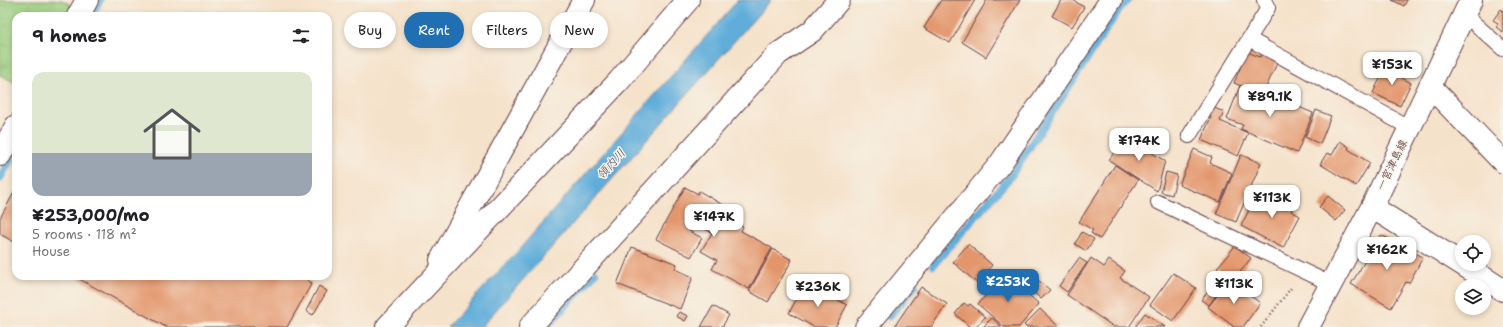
<!DOCTYPE html>
<meta charset="utf-8">
<style>
:root{--surface:#fff;--page:#f2f2f2;--text:#202124;--muted:#757577;--line:#e0e0e0;--accent:#1f6fb2}
body{margin:0;font-family:"Shantell Sans","Klee One",sans-serif;background:var(--page);color:var(--text);height:100vh;display:flex;flex-direction:column;font-size:15px;white-space:nowrap}
*{box-sizing:border-box;margin:0}
p{font-size:13px;color:var(--muted)}
.icon{flex:none;width:22px;height:22px;fill:none;stroke:currentColor;stroke-width:2;stroke-linecap:round;stroke-linejoin:round}
.map{position:relative;flex:1;overflow:hidden}
.panel{position:absolute;left:12px;top:12px;width:320px;height:268px;display:flex;flex-direction:column;background:var(--surface);border-radius:12px;box-shadow:0 2px 6px #0003}
.panel>*{flex:none}
.guide{position:absolute;left:344px;top:12px;width:380px;height:36px;display:flex;gap:8px}
.tools{position:absolute;left:1455px;top:235px;display:grid;gap:8px}
.tools a{display:grid;place-items:center;width:36px;height:36px;border-radius:50%;background:var(--surface);box-shadow:0 2px 6px #0003;font-size:20px}
.price{position:absolute;translate:-50% -34px;padding:0 9px;border-radius:8px;background:#fff;color:#222;font-size:13px;line-height:26px;filter:drop-shadow(0 1px 2px #0008)}
.price::after{content:'';position:absolute;left:50%;top:24px;width:12px;height:9px;margin-left:-6px;background:inherit;clip-path:polygon(0 0,100% 0,50% 100%)}
.price.current{background:var(--accent);color:#fff}
ul{padding:0;list-style:none}
li{display:grid;align-content:center;gap:8px;height:212px;padding:0 20px}
li+li{border-top:1px solid var(--line)}
li span{display:grid;place-items:center;height:124px;border-radius:12px;color:#555}
li>.icon{margin-inline-start:auto}
span .icon{width:72px;height:72px;fill:#fffc;stroke-width:1}
li b{font-size:17px}
h2{display:flex;justify-content:space-between;align-items:center;height:48px;padding:0 20px;font-size:17px}
.tag{padding:0 14px;border-radius:18px;background:var(--surface);box-shadow:0 2px 6px #0003;font-size:14px;line-height:36px}
.tag.current{background:var(--accent);color:#fff}
.map>svg:first-child{display:block}
.grass{fill:url(#grass-tufts);stroke:#707554}
.water{fill:#61adda;stroke:#566682}
.lines{fill:none;stroke-linecap:round;stroke-linejoin:round}
.stream{stroke:#61adda;stroke-width:8}
.building{fill:#e3966c}
.lane-casing{stroke:#643c43;stroke-width:16}
.street-casing{stroke:#643c43;stroke-width:24}
.secondary-casing{stroke:#643c43;stroke-width:24}
.path{stroke:#643c43;stroke-width:2.5;stroke-dasharray:1 3;stroke-linecap:butt}
.lane{stroke:#fff;stroke-width:14}
.street{stroke:#fff;stroke-width:22}
.secondary{stroke:#fff;stroke-width:22}
.labels{text-anchor:middle;dominant-baseline:central;stroke-width:3;stroke-linejoin:round;paint-order:stroke}
.street-label{font-size:11px;fill:#4a1f2b;stroke:#f7f3e8}
.water-label{font-size:12px;font-style:italic;fill:#525168;stroke:#f7f3e8}
</style>
<div class="map">
<svg width="1503" height="327" viewBox="0 0 1503 327">
<defs>
<pattern id="grass-tufts" width="24" height="20" patternUnits="userSpaceOnUse"><rect width="24" height="20" fill="#97cb7c"/><path d="M3 7l-1-3M5 7V3M7 7l1-3M15 17l-1-3M17 17v-4M19 17l1-3" fill="none" stroke="#84ae6b"/></pattern>
</defs>
<rect width="100%" height="100%" fill="#f7f3e8"/>
<filter id="ink" filterUnits="userSpaceOnUse"><feTurbulence type="fractalNoise" baseFrequency=".025" numOctaves="2"/><feDisplacementMap in="SourceGraphic" scale="8" xChannelSelector="R" yChannelSelector="G"/><feConvolveMatrix kernelMatrix="1 2 1 2 8 2 1 2 1" color-interpolation-filters="sRGB"/></filter>
<filter id="wash" filterUnits="userSpaceOnUse"><feTurbulence type="fractalNoise" baseFrequency=".012" numOctaves="4" result="noise"/><feDisplacementMap in="SourceGraphic" scale="16" xChannelSelector="R" yChannelSelector="G"/><feGaussianBlur stdDeviation="0.9" result="paint"/><feColorMatrix in="noise" values="0 0 0 0 0 0 0 0 0 0 0 0 0 0 0 0 0 1.4 0 .05"/><feComposite in="paint" operator="in"/></filter>
<g filter="url(#wash)">
<rect width="100%" height="100%" fill="#f5e2ca"/>
<path class="grass" d="M 0,0 L 62,0 L 76,8 L 72,16 L 16,16 L 16,83 L 0,75 Z"/>
<path class="water" d="M 738,0 L 771,0 L 481,327 L 447,327 L 516,253 Z"/>
<g class="lines">
<g class="stream">
<path d="M 94,10 L 100,0"/>
<path d="M 0,178 L 16,150"/>
<path d="M 933,265 L 1010,177 L 1121,6 L 1128,0"/>
<path d="M 889,316 L 915,286"/>
<path d="M 546,327 L 595,273"/>
</g>
</g>
<g id="blocks">
<g class="building">
<path d="M 941,0 L 975,0 L 950,43 L 924,28 Z"/>
<path d="M 987,0 L 1020,0 L 986,57 L 962,42 Z"/>
<path d="M 1061,0 L 1073,0 L 1084,7 L 1072,27 L 1052,16 Z"/>
<path d="M 1392,0 L 1407,0 L 1404,6 Z"/>
<path d="M 1501,9 L 1503,11 L 1503,32 L 1496,27 L 1498,23 L 1493,20 Z"/>
<path d="M 1247,52 L 1260,57 L 1262,54 L 1278,61 L 1264,92 L 1257,89 L 1256,92 L 1234,83 Z"/>
<path d="M 1386,66 L 1404,75 L 1402,78 L 1411,83 L 1400,106 L 1373,93 Z"/>
<path d="M 1240,86 L 1256,92 L 1252,104 L 1258,90 L 1313,113 L 1297,153 L 1241,129 L 1243,125 L 1227,119 Z"/>
<path d="M 1212,107 L 1224,112 L 1220,121 L 1248,133 L 1238,156 L 1201,140 L 1211,117 L 1208,116 Z"/>
<path d="M 1316,110 L 1331,116 L 1320,144 L 1305,137 Z"/>
<path d="M 1125,136 L 1165,161 L 1157,191 L 1109,160 Z"/>
<path d="M 1340,141 L 1349,147 L 1348,149 L 1370,163 L 1356,186 L 1320,164 L 1327,153 L 1332,155 Z"/>
<path d="M 1194,149 L 1212,157 L 1210,163 L 1232,173 L 1220,202 L 1179,185 Z"/>
<path d="M 1241,155 L 1261,163 L 1236,222 L 1216,214 Z"/>
<path d="M 1115,165 L 1138,180 L 1100,239 L 1091,233 L 1093,230 L 1079,222 Z"/>
<path d="M 1166,172 L 1177,175 L 1172,195 L 1161,192 Z"/>
<path d="M 685,187 L 698,194 L 699,191 L 723,205 L 719,213 L 743,227 L 741,231 L 772,248 L 749,289 L 712,269 L 717,260 L 701,251 L 712,233 L 694,223 L 689,231 L 702,238 L 691,257 L 656,239 Z"/>
<path d="M 16,189 L 16,243 L 0,234 L 0,218 Z"/>
<path d="M 1257,194 L 1272,202 L 1277,194 L 1295,203 L 1291,211 L 1300,216 L 1283,248 L 1241,226 Z"/>
<path d="M 1328,196 L 1345,210 L 1336,221 L 1319,207 Z"/>
<path d="M 1082,232 L 1094,239 L 1086,251 L 1075,244 Z"/>
<path d="M 1381,235 L 1423,257 L 1409,283 L 1406,282 L 1391,308 L 1351,284 Z"/>
<path d="M 968,244 L 992,265 L 977,283 L 953,262 Z"/>
<path d="M 1235,246 L 1251,258 L 1233,281 L 1217,268 Z"/>
<path d="M 632,247 L 677,264 L 675,269 L 693,277 L 680,309 L 617,284 Z"/>
<path d="M 773,249 L 792,260 L 768,302 L 749,291 Z"/>
<path d="M 1079,258 L 1087,263 L 1067,292 L 1059,286 Z"/>
<path d="M 1091,258 L 1104,267 L 1109,260 L 1125,271 L 1120,278 L 1149,297 L 1129,327 L 1114,327 L 1067,295 Z"/>
<path d="M 1173,273 L 1196,288 L 1173,321 L 1150,305 Z"/>
<path d="M 1005,274 L 1039,304 L 1019,327 L 1004,327 L 978,304 Z"/>
<path d="M 74,276 L 300,276 L 312,283 L 287,327 L 166,327 Z"/>
<path d="M 1038,280 L 1050,290 L 1041,299 L 1030,289 Z"/>
<path d="M 1231,281 L 1260,303 L 1243,327 L 1234,327 L 1208,307 L 1227,283 L 1229,284 Z"/>
<path d="M 806,282 L 847,305 L 835,327 L 814,327 L 789,313 Z"/>
<path d="M 319,286 L 327,291 L 313,315 L 306,311 Z"/>
<path d="M 921,287 L 947,304 L 931,327 L 894,327 Z"/>
<path d="M 1211,288 L 1218,293 L 1209,305 L 1201,300 Z"/>
<path d="M 964,303 L 968,306 L 970,304 L 985,317 L 976,327 L 970,327 L 955,314 Z"/>
<path d="M 713,306 L 729,315 L 722,327 L 701,327 Z"/>
<path d="M 1040,309 L 1059,327 L 1026,327 L 1024,325 Z"/>
<path d="M 679,312 L 688,316 L 685,321 L 676,316 Z"/>
<path d="M 1145,313 L 1165,327 L 1135,327 Z"/>
<path d="M 992,318 L 1002,327 L 983,327 Z"/>
</g>
</g>
</g>
<g filter="url(#ink)">
<use href="#blocks" fill-opacity="0" stroke="#643c43" stroke-width="1"/>
<g class="lines">
<defs>
<g id="lane">
<path d="M 1464,14 L 1503,49"/>
<path d="M 1249,39 L 1410,128"/>
<path d="M 1189,136 L 1268,8 L 1264,0"/>
<path d="M 1158,202 L 1331,284"/>
</g>
<g id="street">
<path d="M 78,16 L 87,0"/>
<path d="M 1430,86 L 1503,162"/>
<path d="M 0,155 L 16,126"/>
<path d="M 1372,207 L 1503,290"/>
<path d="M 441,260 L 584,0"/>
<path d="M 387,327 L 619,81 L 688,0"/>
<path d="M 530,327 L 778,54 L 812,31 L 839,0"/>
<path d="M 866,327 L 1000,164 L 1111,0"/>
</g>
<path id="secondary" d="M 1308,327 L 1372,207 L 1471,0"/>
</defs>
<use href="#lane" class="lane-casing"/>
<use href="#street" class="street-casing"/>
<use href="#secondary" class="secondary-casing"/>
<path class="path" d="M 1261,327 L 1291,288"/>
<use href="#lane" class="lane"/>
<use href="#street" class="street"/>
<use href="#secondary" class="secondary"/>
</g>
</g>
<g class="labels">
<g class="street-label">
<text transform="translate(1392 165) rotate(-64)">一宮津島線</text>
</g>
<g class="water-label">
<text transform="translate(611 164) rotate(-48)">領内川</text>
</g>
</g>
</svg>
<div class="tools">
<a><svg class="icon" aria-label="locate" viewBox="0 0 24 24"><circle cx="12" cy="12" r="6"/><path d="M12 2v4M12 18v4M2 12h4M18 12h4"/></svg></a>
<a><svg class="icon" aria-label="layers" viewBox="0 0 24 24"><path d="M12 4l9 5-9 5-9-5zM3 14l9 5 9-5"/></svg></a>
</div>
<b class="price" style="left:1392px;top:86px">¥153K</b>
<b class="price" style="left:1270px;top:118px">¥89.1K</b>
<b class="price" style="left:1139px;top:162px">¥174K</b>
<b class="price" style="left:1272px;top:219px">¥113K</b>
<b class="price" style="left:714px;top:238px">¥147K</b>
<b class="price" style="left:1387px;top:271px">¥162K</b>
<b class="price current" style="left:1008px;top:303px">¥253K</b>
<b class="price" style="left:1234px;top:305px">¥113K</b>
<b class="price" style="left:818px;top:308px">¥236K</b>
<div class="guide">
<a class="tag">Buy</a>
<a class="tag current">Rent</a>
<a class="tag">Filters</a>
<a class="tag">New</a>
</div>
<section class="panel">
<h2>9 homes<svg class="icon" aria-label="filters" viewBox="0 0 24 24"><path d="M4 7h16M4 17h16"/><circle cx="9" cy="7" r="2"/><circle cx="15" cy="17" r="2"/></svg></h2>
<ul>
<li><span style="background:linear-gradient(#dfe7d0 65%,#9aa5b1 0)"><svg class="icon" aria-label="home" viewBox="0 0 24 24"><path d="M3 11l9-7 9 7M6 9v11h12V9"/></svg></span><div><b>¥253,000/mo</b><p>5 rooms · 118 m²</p><p>House</p></div></li>
</ul>
</section>
</div>
